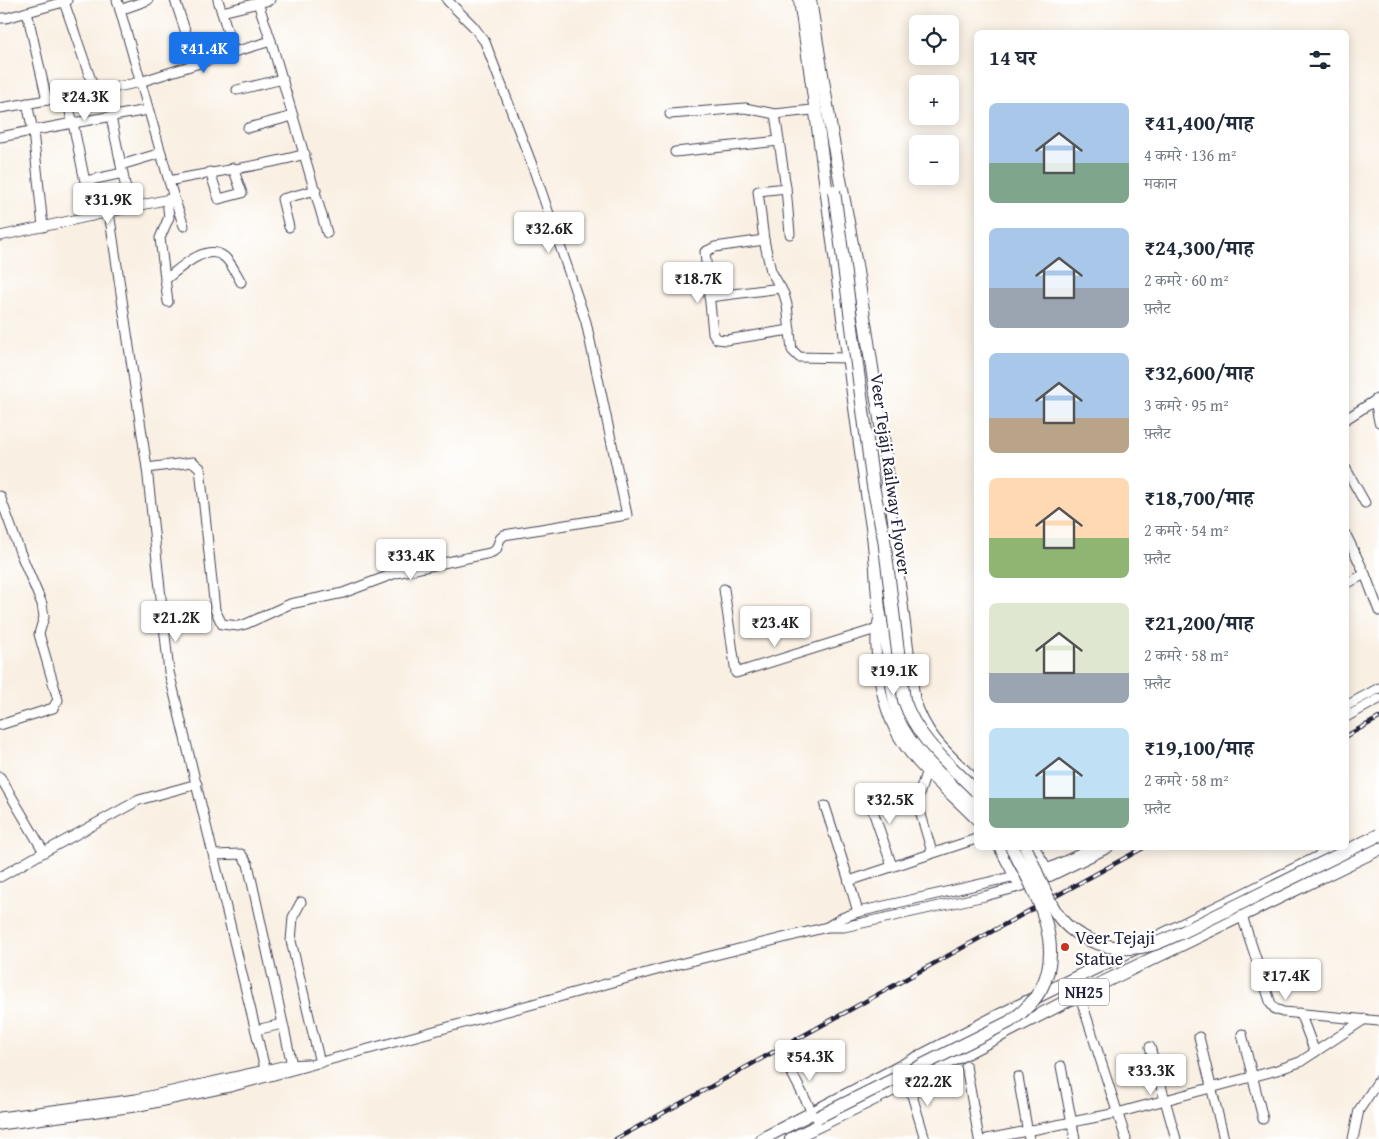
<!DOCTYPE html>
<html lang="hi">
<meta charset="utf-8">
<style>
:root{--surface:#fff;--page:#f6f6f7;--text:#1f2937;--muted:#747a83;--accent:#1a73e8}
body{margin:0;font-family:"Gentium Book Plus","Noto Serif Devanagari",serif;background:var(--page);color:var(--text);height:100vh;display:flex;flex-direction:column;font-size:19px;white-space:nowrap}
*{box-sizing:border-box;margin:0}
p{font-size:16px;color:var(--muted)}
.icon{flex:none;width:28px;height:28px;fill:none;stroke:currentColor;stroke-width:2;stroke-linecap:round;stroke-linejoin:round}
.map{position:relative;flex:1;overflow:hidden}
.drawer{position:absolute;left:974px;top:30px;width:375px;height:820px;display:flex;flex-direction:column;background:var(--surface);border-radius:8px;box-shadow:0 2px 12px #0003}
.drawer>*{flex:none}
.controls{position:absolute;left:909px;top:15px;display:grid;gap:10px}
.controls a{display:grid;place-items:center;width:50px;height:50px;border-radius:8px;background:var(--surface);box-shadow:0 2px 12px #0003;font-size:25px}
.price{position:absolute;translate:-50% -42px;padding:0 11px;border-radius:5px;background:#fff;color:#222;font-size:16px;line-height:32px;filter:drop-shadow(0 1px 2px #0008)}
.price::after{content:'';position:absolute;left:50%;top:30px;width:15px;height:11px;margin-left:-8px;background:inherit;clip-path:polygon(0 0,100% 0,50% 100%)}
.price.selected{background:var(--accent);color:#fff}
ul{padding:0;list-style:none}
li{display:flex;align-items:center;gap:15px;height:125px;padding:0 15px}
li span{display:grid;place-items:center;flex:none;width:140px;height:100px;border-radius:8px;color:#555}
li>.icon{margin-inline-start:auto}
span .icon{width:60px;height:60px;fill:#fffc;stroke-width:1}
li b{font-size:21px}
h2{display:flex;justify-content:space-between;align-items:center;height:60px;padding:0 15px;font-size:21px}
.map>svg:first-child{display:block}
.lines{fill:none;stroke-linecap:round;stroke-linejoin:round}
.minor-casing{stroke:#424154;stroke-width:11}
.primary-casing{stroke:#424154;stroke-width:14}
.minor{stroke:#fff;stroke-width:9}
.primary{stroke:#fff;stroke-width:12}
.rail-casing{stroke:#22223b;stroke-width:4.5}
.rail{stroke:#fff;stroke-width:2.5;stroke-dasharray:8;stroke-linecap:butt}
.primary-bridge-casing{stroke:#424154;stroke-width:14;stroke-linecap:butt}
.primary-bridge{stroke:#fff;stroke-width:12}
.poi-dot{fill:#c8321e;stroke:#fff;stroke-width:2}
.labels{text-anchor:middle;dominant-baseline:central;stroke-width:4.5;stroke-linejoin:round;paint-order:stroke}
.shield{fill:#fff;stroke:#646476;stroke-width:1}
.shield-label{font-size:16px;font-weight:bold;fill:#22223b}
.street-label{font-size:18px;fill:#22223b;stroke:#fff}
.poi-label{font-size:18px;fill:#22223b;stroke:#fff;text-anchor:start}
</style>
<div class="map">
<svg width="1379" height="1139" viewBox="0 0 1379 1139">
<rect width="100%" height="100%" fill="#fff"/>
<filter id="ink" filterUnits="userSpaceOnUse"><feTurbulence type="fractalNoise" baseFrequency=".02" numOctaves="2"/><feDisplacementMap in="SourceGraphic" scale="10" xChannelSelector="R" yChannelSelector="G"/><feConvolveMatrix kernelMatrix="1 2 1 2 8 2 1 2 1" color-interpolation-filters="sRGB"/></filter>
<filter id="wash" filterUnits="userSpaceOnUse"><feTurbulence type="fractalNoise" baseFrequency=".0096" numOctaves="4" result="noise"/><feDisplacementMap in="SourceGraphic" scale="20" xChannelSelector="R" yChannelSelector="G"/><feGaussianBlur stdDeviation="1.12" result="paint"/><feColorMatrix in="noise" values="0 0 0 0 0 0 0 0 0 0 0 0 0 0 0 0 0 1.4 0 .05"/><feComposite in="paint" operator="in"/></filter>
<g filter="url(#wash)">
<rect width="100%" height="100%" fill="#f9f0e3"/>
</g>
<g filter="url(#ink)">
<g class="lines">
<defs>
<g id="minor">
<path d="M 117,0 L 120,10 L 148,0"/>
<path d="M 175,0 L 189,42"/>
<path d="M 218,0 L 234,52 L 271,41 L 327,233"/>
<path d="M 64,2 L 95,92"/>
<path d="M 258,3 L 271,41"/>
<path d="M 120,10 L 169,181 C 214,171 261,167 305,154"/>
<path d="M 27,12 L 47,100"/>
<path d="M 222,12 L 270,0"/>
<path d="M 0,18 L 6,18 L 67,1"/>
<path d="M 237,90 L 283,79"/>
<path d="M 66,97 L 73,123 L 148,110"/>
<path d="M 27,103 L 33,131 L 43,227"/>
<path d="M 0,108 L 95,92 L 140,82 L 234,52"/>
<path d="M 670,114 L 745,108 L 775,114 L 812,110"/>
<path d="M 775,114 L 786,188 L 758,191 L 764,240 L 771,271 L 784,294 L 787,305 L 792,350 L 799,357 L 848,358"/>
<path d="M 111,117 L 130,208"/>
<path d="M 248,128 L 293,116"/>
<path d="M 0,137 L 73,123 L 92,216"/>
<path d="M 675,152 L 779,141"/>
<path d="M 121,165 L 161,153"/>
<path d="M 210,172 L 219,199 L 242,193 L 233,168"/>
<path d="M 86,181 L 123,173"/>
<path d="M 786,188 L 790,234"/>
<path d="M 174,198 L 184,226"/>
<path d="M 167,200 L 169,217 L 160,238 L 168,302"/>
<path d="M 109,212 L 147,468 L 169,672 L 265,1069"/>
<path d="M 289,227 L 282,199 L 316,190"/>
<path d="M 0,236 L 174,198 L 169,181"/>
<path d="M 764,240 L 715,247 L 705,252 L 713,333 L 717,339 L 726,340 L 790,330"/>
<path d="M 165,280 C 178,270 205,243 223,256 C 231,261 236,274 241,282"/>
<path d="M 709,297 L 781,288"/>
<path d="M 1375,400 L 1379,422"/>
<path d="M 1346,419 L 1379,398"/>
<path d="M 147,468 L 193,462 L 200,468 L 215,610 L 222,624 L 238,626 L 246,624 L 290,604 L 343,593 L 396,573 L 490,553 L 496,550 L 500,539 L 504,535 L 627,515 L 586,322 L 534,170 L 485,42 L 473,26 L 447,0"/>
<path d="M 1346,469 L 1365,503"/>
<path d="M 888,485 L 915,699 C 927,737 948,753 976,780"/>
<path d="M 0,496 L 20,552 L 42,604 L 44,617 L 39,634 L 58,700 L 53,708 L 0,725"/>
<path d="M 1346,535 L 1365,574 L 1379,611"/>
<path d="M 1346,584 L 1365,574"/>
<path d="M 724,589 L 736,673 L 876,629"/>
<path d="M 879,617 C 874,635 876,652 878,670 C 887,750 925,768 976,820"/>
<path d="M 1346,706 L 1379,688"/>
<path d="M 1346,717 L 1379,699"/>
<path d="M 926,773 L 917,801 L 932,852"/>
<path d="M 0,777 L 44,852 L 139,800 L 197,784"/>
<path d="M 866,791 L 892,866"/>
<path d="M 825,806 L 849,881"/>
<path d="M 999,848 L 1017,882"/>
<path d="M 1035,848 L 1050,873"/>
<path d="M 215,855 L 241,854 L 248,864 L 292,1065"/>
<path d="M 0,877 L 44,852"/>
<path d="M 301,902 L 293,917 L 291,941 L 320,1063"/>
<path d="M 858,912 L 849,881 L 976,839"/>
<path d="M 1242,916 L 1271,1004 L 1275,1009 L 1283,1012 L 1379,1021"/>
<path d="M 827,927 L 842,918 L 858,912 L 1047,869 L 1093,848"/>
<path d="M 1074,978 L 1126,1139"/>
<path d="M 1300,1013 L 1315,1052"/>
<path d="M 256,1030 L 282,1024"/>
<path d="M 1242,1034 L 1263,1119"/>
<path d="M 1199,1037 L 1224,1139"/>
<path d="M 1150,1047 L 1176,1139"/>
<path d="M 786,1062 L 812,1112"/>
<path d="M 966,1066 L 979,1139"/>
<path d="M 1061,1066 L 1075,1139"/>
<path d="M 1018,1077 L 1029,1139"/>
<path d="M 908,1082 L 925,1139"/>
<path d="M 0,1117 L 136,1099 L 287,1065 L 307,1064"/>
<path d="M 0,1125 L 135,1107 L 234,1086 L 675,965 L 827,927 L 844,927 L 985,896 L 1019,887 L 1051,876 L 1108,848"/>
<path d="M 987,1139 L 1117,1113 L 1277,1070 L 1300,1062 L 1365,1019"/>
<path d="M 1353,1139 L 1359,1110 L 1379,1080"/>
</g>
<g id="primary">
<path d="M 800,0 C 826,173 845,347 871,521 C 876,550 876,580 879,609 C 882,626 886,643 889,659 C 891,675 892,694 897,710 C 909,750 946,779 976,807"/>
<path d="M 810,0 L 832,136 L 856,265 L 885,451 L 888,485 L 875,514"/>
<path d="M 762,1139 L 994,1018 L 1328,853"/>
<path d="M 791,1139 L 933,1070 L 1098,985 L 1379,849"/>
</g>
</defs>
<use href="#minor" class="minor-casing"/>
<use href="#primary" class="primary-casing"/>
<use href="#minor" class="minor"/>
<use href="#primary" class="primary"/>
<defs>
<g id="rail">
<path d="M 1346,736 L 1379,718"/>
<path d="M 616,1139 L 1143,848"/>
</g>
</defs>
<use href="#rail" class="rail-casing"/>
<use href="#rail" class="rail"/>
<defs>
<g id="primary-bridge">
<path d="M 834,191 L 873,486 L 884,539 L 904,700 C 917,739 948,763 976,791"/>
<path d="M 1026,848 C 1035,867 1045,896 1057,914 C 1077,943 1119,954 1151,945 C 1162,942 1173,936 1183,932 L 1379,835"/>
<path d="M 818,1117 L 1009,1022 C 1080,975 1044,906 1012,848"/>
</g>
</defs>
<use href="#primary-bridge" class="primary-bridge-casing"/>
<use href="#primary-bridge" class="primary-bridge"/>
</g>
</g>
<circle class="poi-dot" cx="1065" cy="947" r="5"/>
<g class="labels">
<rect class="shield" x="1059" y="978.5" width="50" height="27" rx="4"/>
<g class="shield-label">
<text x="1084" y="992">NH25</text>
</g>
<g class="street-label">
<text transform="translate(891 474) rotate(82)">Veer Tejaji Railway Flyover</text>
</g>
<g class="poi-label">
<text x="1075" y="937">Veer Tejaji<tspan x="1075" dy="21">Statue</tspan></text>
</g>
</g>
</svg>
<div class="controls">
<a><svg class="icon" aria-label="locate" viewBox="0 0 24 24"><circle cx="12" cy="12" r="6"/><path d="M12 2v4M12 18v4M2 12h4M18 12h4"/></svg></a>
<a>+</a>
<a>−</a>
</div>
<b class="price selected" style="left:204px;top:74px">₹41.4K</b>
<b class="price" style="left:85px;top:122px">₹24.3K</b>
<b class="price" style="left:108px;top:225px">₹31.9K</b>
<b class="price" style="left:549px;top:254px">₹32.6K</b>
<b class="price" style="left:698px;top:304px">₹18.7K</b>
<b class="price" style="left:411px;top:581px">₹33.4K</b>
<b class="price" style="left:176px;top:643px">₹21.2K</b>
<b class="price" style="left:775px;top:648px">₹23.4K</b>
<b class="price" style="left:894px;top:696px">₹19.1K</b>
<b class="price" style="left:890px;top:825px">₹32.5K</b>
<b class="price" style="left:1286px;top:1001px">₹17.4K</b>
<b class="price" style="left:810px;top:1082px">₹54.3K</b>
<b class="price" style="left:1151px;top:1096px">₹33.3K</b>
<b class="price" style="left:928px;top:1107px">₹22.2K</b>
<section class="drawer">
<h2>14 घर<svg class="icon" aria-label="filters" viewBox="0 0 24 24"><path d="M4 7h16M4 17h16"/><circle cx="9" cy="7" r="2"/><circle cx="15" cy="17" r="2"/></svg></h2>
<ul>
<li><span style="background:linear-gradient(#a9c7e8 60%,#7fa58c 0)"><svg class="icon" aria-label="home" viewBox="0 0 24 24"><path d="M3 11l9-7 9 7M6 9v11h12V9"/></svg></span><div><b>₹41,400/माह</b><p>4 कमरे · 136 m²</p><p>मकान</p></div></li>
<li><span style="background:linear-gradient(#a9c7e8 60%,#9aa5b1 0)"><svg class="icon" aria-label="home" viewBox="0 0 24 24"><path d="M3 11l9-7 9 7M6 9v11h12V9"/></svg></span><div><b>₹24,300/माह</b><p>2 कमरे · 60 m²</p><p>फ़्लैट</p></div></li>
<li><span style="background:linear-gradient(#a9c7e8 65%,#b9a48a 0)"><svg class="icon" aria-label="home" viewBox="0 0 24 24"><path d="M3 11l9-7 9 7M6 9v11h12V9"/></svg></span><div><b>₹32,600/माह</b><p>3 कमरे · 95 m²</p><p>फ़्लैट</p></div></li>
<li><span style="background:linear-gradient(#ffd9b3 60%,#8fb573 0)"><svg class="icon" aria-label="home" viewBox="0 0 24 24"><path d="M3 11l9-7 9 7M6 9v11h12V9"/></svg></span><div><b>₹18,700/माह</b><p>2 कमरे · 54 m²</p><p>फ़्लैट</p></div></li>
<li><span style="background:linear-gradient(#dfe7d0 70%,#9aa5b1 0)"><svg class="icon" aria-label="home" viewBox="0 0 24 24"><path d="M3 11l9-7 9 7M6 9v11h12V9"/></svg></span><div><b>₹21,200/माह</b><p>2 कमरे · 58 m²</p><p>फ़्लैट</p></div></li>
<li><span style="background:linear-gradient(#bfe0f5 70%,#7fa58c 0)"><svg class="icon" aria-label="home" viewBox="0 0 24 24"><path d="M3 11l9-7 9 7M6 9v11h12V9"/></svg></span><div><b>₹19,100/माह</b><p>2 कमरे · 58 m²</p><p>फ़्लैट</p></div></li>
</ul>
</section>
</div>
